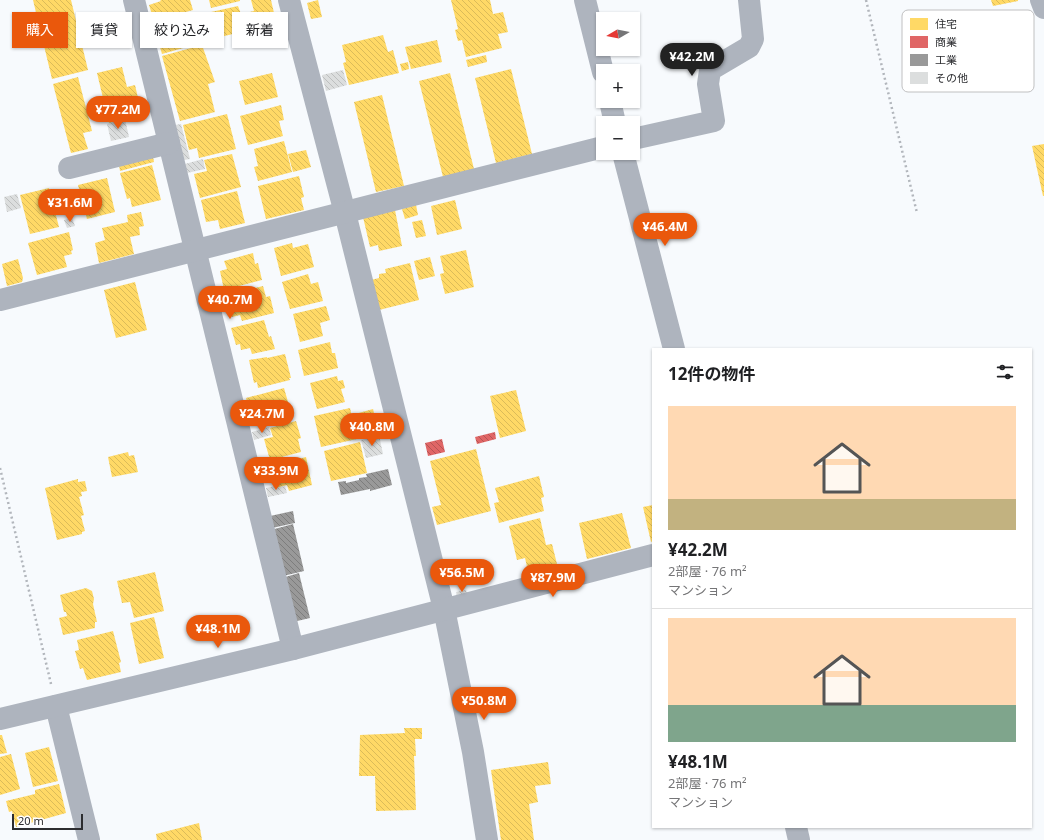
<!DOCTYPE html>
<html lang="ja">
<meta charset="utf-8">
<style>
:root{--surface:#fff;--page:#f2f2f2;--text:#202124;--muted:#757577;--line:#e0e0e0;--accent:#ea580c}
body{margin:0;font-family:"Noto Sans","Noto Sans JP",sans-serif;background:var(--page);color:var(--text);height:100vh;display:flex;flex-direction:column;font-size:15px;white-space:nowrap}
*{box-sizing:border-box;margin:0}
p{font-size:13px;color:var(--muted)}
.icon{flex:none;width:22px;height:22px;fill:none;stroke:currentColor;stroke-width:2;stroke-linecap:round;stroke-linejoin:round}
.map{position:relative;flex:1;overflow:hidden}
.details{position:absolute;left:652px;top:348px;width:380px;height:480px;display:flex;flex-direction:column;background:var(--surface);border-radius:0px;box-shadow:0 1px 3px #0004}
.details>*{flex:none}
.top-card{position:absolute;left:12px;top:12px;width:380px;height:36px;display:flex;gap:8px}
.needle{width:26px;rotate:260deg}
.controls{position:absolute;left:596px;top:12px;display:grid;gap:8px}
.controls a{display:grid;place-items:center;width:44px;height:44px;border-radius:0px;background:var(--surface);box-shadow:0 1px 3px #0004;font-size:20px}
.scale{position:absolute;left:12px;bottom:10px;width:71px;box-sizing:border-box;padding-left:4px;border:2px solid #2c2d30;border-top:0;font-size:11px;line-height:14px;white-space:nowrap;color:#2c2d30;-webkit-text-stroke:3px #fff;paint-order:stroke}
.price{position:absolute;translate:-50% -34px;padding:0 9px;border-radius:14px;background:var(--accent);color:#fff;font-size:13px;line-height:26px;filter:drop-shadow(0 1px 2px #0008)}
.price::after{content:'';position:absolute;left:50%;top:24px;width:12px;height:9px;margin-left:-6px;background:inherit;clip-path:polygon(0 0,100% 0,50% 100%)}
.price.current{background:#222;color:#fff}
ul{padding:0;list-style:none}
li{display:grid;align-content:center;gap:8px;height:212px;padding:0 16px}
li+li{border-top:1px solid var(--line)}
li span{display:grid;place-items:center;height:124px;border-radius:0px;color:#555}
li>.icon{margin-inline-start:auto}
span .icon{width:72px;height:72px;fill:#fffc;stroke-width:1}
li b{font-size:17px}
h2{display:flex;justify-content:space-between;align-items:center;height:48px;padding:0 16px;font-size:17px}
.chip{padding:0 14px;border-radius:0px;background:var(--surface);box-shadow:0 1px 3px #0004;font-size:14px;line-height:36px}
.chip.current{background:var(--accent);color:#fff}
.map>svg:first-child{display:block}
.homes{fill:url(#homes-back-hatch)}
.shops{fill:url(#shops-back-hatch)}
.industry{fill:url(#industry-back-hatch)}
.building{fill:url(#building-back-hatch)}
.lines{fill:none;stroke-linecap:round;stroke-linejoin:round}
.path{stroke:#b2b6bc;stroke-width:2.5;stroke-dasharray:2 3;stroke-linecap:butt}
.street{stroke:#aeb4be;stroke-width:22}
.key{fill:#fff;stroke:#c0c0c1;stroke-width:1}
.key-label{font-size:11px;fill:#2c2d30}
</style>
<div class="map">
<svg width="1044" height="840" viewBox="0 0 1044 840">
<defs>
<pattern id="homes-back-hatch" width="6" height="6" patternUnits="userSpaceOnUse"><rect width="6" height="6" fill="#ffd966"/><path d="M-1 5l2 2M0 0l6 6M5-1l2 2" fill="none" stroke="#dbbb59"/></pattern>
<pattern id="shops-back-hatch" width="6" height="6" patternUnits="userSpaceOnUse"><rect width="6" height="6" fill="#e06666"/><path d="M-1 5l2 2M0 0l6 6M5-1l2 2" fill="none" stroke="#b65454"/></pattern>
<pattern id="industry-back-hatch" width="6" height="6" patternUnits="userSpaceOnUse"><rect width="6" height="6" fill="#999"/><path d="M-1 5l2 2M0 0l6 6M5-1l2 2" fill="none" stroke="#7d7d7d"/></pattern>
<pattern id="building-back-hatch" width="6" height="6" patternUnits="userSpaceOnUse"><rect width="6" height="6" fill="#dcdede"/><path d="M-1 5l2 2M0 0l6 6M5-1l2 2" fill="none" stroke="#bdbfbf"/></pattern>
</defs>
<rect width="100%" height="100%" fill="#f7fafd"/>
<g class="homes">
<path d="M 33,0 L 71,0 L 88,70 L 52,79 Z"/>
<path d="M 160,0 L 190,0 L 193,10 L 154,21 L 149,5 L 161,1 Z"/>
<path d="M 209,0 L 240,0 L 240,1 L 211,8 Z"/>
<path d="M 251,0 L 271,0 L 274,13 L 255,18 L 258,28 L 216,38 L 210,18 L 213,17 L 211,12 L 238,6 L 241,14 L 254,11 Z"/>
<path d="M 318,0 L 322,17 L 311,19 L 307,3 Z"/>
<path d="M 451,0 L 490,0 L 493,14 L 503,12 L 508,32 L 498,34 L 502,48 L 466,57 L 462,40 L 458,41 L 455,30 L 458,29 Z"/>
<path d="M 991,0 L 1018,0 L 1018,1 L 993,6 Z"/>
<path d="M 194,17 L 201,43 L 162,54 L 157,37 L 167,34 L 164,25 Z"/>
<path d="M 210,29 L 213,39 L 202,42 L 200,32 Z"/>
<path d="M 383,35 L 388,52 L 393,50 L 399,73 L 349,85 L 343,63 L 346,62 L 342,45 Z"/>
<path d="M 437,40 L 442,62 L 411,69 L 405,47 Z"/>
<path d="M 202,45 L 215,82 L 208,84 L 215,112 L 180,121 L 162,56 Z"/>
<path d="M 486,55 L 487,62 L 468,67 L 466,60 Z"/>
<path d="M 408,62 L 409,69 L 402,71 L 400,64 Z"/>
<path d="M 122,67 L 127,87 L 135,85 L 142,115 L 109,123 L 97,73 Z"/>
<path d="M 511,69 L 532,154 L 496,163 L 475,78 Z"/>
<path d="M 272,73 L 278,97 L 245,105 L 239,81 Z"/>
<path d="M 450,73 L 474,169 L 443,177 L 419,81 Z"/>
<path d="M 78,77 L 92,131 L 83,133 L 88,149 L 71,153 L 53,84 Z"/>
<path d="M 382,95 L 404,186 L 376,192 L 354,102 Z"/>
<path d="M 281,105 L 284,120 L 279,121 L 283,136 L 248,145 L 240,116 Z"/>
<path d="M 227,114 L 236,149 L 199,158 L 197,148 L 189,150 L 183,125 Z"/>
<path d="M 284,141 L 292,172 L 258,181 L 254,167 L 258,166 L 254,149 Z"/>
<path d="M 1044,144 L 1044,196 L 1043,196 L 1032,146 Z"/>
<path d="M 306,150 L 311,167 L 293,172 L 288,154 Z"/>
<path d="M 232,154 L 241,187 L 200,198 L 194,174 L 207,171 L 204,160 Z"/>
<path d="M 153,157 L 154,162 L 120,171 L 119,165 Z"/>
<path d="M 152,165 L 161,200 L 132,207 L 130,198 L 127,199 L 120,173 Z"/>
<path d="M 299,176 L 304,197 L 301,198 L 304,210 L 266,219 L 258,186 Z"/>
<path d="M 107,178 L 115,212 L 87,219 L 78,185 Z"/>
<path d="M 49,188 L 59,227 L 30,234 L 20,195 Z"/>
<path d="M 237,191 L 245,223 L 220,229 L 218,220 L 206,222 L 201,200 Z"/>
<path d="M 455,200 L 462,229 L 437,235 L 431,206 Z"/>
<path d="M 416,205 L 418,215 L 405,219 L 402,209 Z"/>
<path d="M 395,210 L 402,246 L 379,251 L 378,245 L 370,247 L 363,217 Z"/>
<path d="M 141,212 L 144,226 L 139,227 L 140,235 L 130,237 L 134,254 L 99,263 L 95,243 L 105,240 L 102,228 L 128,222 L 127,215 Z"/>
<path d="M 422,220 L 426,236 L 416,238 L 412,222 Z"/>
<path d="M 69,232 L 73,250 L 71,251 L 72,254 L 64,256 L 67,267 L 37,275 L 28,243 Z"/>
<path d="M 292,243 L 293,248 L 308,244 L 314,267 L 281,276 L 274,248 Z"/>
<path d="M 466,250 L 474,287 L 445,294 L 440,274 L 444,273 L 440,256 Z"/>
<path d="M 253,253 L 255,264 L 258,263 L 262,280 L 224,290 L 220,271 L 227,269 L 224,261 Z"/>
<path d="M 430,257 L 435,276 L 419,280 L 414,261 Z"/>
<path d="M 18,259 L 23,278 L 22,282 L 7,286 L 2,264 Z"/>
<path d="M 410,263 L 419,300 L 379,310 L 371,280 L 379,278 L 379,274 L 386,273 L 385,269 Z"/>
<path d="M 308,274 L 311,284 L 318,282 L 323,301 L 290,309 L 282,282 Z"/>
<path d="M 135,282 L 147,330 L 116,338 L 104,290 Z"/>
<path d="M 263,286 L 266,297 L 270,296 L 274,313 L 242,321 L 240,315 L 232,317 L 226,295 Z"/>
<path d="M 326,306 L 330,320 L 320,323 L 323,336 L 300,342 L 293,314 Z"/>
<path d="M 264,320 L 269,337 L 271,336 L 275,349 L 252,354 L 250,348 L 241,350 L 240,344 L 236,345 L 231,328 Z"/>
<path d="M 330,342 L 332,353 L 335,353 L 338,368 L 304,376 L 298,350 Z"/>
<path d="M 285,354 L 291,378 L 289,378 L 290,380 L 258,388 L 257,382 L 254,383 L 249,360 L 267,357 L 267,358 Z"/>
<path d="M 337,376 L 338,381 L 343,380 L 345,388 L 341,389 L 345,402 L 317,409 L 310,383 Z"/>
<path d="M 284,388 L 292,416 L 253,426 L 246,398 Z"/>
<path d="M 516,390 L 526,431 L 500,438 L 490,396 Z"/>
<path d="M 350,408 L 357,439 L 321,447 L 314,416 Z"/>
<path d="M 373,409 L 379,434 L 361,439 L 355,414 Z"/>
<path d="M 296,421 L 301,438 L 298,439 L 301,452 L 270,460 L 264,439 L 273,437 L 270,428 Z"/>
<path d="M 360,442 L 367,473 L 331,481 L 324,451 Z"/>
<path d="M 476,449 L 491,511 L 437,525 L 432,507 L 441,505 L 430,461 Z"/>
<path d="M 128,452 L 129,456 L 134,455 L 138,472 L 112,477 L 108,457 Z"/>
<path d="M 306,457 L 312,485 L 289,491 L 287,485 L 276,488 L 271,466 Z"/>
<path d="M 539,476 L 544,497 L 541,498 L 544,511 L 499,523 L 494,503 L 499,502 L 495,488 Z"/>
<path d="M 78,479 L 78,482 L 85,481 L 87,491 L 81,492 L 82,496 L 79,497 L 84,515 L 81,516 L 85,531 L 82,532 L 82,534 L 57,540 L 45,488 Z"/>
<path d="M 653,505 L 653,541 L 651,542 L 643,507 Z"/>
<path d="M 622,513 L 631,548 L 587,559 L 579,523 Z"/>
<path d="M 540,518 L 546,545 L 552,544 L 557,564 L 528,571 L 525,558 L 517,560 L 509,526 Z"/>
<path d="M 155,572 L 164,611 L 134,618 L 130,602 L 122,603 L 117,581 Z"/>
<path d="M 86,588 L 92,591 L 94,599 L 93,604 L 97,622 L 95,622 L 95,628 L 63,635 L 59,618 L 67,616 L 66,612 L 64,612 L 60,595 Z"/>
<path d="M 154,617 L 164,658 L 139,664 L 130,623 Z"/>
<path d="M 113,631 L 121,662 L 119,663 L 121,672 L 87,680 L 83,668 L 80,669 L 75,651 L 79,650 L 77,640 Z"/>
<path d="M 404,728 L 422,728 L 422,739 L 415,739 L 416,756 L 414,756 L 416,810 L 376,811 L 375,776 L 359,776 L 360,735 L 405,733 Z"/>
<path d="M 0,735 L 2,735 L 7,753 L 0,754 Z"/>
<path d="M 49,747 L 58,781 L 33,787 L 25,753 Z"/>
<path d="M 11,754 L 20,789 L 0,795 L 0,757 Z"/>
<path d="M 548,762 L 551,784 L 535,786 L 538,802 L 529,804 L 534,840 L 501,840 L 491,770 Z"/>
<path d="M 59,784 L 66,813 L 16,827 L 12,811 L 9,812 L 6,801 L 35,794 L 35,790 Z"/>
<path d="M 199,823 L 202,840 L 157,840 L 156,834 Z"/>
</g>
<g class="shops">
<path d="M 495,432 L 496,439 L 477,444 L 475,437 Z"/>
<path d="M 442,439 L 445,452 L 428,456 L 425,443 Z"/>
</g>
<g class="industry">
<path d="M 388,469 L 392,485 L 370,491 L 370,489 L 341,495 L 338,482 L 346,481 L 346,483 L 359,480 L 359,478 L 367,477 L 366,474 Z"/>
<path d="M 293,511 L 295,523 L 272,528 L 270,516 Z"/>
<path d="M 293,524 L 304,571 L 283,576 L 271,530 Z"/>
<path d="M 299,573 L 310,618 L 293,622 L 282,578 Z"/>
</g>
<g class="building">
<path d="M 275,14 L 278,25 L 267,27 L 265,17 Z"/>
<path d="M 343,70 L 347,85 L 326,91 L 322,75 Z"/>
<path d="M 125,119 L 129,137 L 111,141 L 107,124 Z"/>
<path d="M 181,124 L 190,159 L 184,160 L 175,125 Z"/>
<path d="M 203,159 L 205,169 L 187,173 L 185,164 Z"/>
<path d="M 17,194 L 21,208 L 7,212 L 4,197 Z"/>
<path d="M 72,218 L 75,226 L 67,228 L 64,220 Z"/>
<path d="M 269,427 L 271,435 L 254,440 L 252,432 Z"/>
<path d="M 379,435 L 383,454 L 366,458 L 361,440 Z"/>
<path d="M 275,486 L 276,488 L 285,486 L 287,493 L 268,497 L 266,488 Z"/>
<path d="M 466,590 L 467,594 L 457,596 L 456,592 Z"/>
</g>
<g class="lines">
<g class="path">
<path d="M 866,0 L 917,213"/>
<path d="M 0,468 L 51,684"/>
</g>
<g class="street">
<path d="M 134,0 L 293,649"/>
<path d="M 289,0 L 345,213 L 444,609 L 473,752 L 487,840"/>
<path d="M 585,0 L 603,72"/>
<path d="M 1041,0 L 1044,8"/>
<path d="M 610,101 L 615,123"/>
<path d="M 633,139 L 714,121 L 708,84 L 710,70 L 749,47 L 753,39 L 749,0"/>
<path d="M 623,153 L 674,349"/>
<path d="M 69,168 L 169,143"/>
<path d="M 0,300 C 201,248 402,198 603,147"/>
<path d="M 56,706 L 89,840"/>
<path d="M 0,719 L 293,649 L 653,555"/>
<path d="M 796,827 L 799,840"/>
</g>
</g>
<rect x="902" y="10" width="132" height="82" rx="6" class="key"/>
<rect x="910" y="18" width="18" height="12" fill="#ffd966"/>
<rect x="910" y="36" width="18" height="12" fill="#e06666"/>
<rect x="910" y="54" width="18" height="12" fill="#999"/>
<rect x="910" y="72" width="18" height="12" fill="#dcdede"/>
<g class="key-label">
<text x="935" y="28">住宅</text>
<text x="935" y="46">商業</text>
<text x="935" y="64">工業</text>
<text x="935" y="82">その他</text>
</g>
</svg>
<div class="controls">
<a><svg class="needle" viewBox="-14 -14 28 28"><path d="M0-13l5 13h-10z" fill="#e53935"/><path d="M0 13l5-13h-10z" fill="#757577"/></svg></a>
<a>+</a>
<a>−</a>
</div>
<div class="scale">20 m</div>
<b class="price current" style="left:692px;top:77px">¥42.2M</b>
<b class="price" style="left:118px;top:130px">¥77.2M</b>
<b class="price" style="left:70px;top:223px">¥31.6M</b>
<b class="price" style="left:665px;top:247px">¥46.4M</b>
<b class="price" style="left:230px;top:320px">¥40.7M</b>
<b class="price" style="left:262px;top:434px">¥24.7M</b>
<b class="price" style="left:372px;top:447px">¥40.8M</b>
<b class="price" style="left:276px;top:491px">¥33.9M</b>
<b class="price" style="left:462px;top:593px">¥56.5M</b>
<b class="price" style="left:553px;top:598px">¥87.9M</b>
<b class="price" style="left:218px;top:649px">¥48.1M</b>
<b class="price" style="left:484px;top:721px">¥50.8M</b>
<div class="top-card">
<a class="chip current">購入</a>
<a class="chip">賃貸</a>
<a class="chip">絞り込み</a>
<a class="chip">新着</a>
</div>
<section class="details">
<h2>12件の物件<svg class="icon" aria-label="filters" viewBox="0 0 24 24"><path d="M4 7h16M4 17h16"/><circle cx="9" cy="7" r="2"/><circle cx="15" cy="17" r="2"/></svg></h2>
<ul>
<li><span style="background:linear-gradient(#ffd9b3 75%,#c2b280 0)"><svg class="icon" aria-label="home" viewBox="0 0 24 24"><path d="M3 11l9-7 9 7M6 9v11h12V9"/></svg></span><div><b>¥42.2M</b><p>2部屋 · 76 m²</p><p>マンション</p></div></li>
<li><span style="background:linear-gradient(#ffd9b3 70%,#7fa58c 0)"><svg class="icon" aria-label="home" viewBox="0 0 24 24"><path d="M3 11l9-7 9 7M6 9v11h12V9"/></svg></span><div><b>¥48.1M</b><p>2部屋 · 76 m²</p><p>マンション</p></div></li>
</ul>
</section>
</div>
